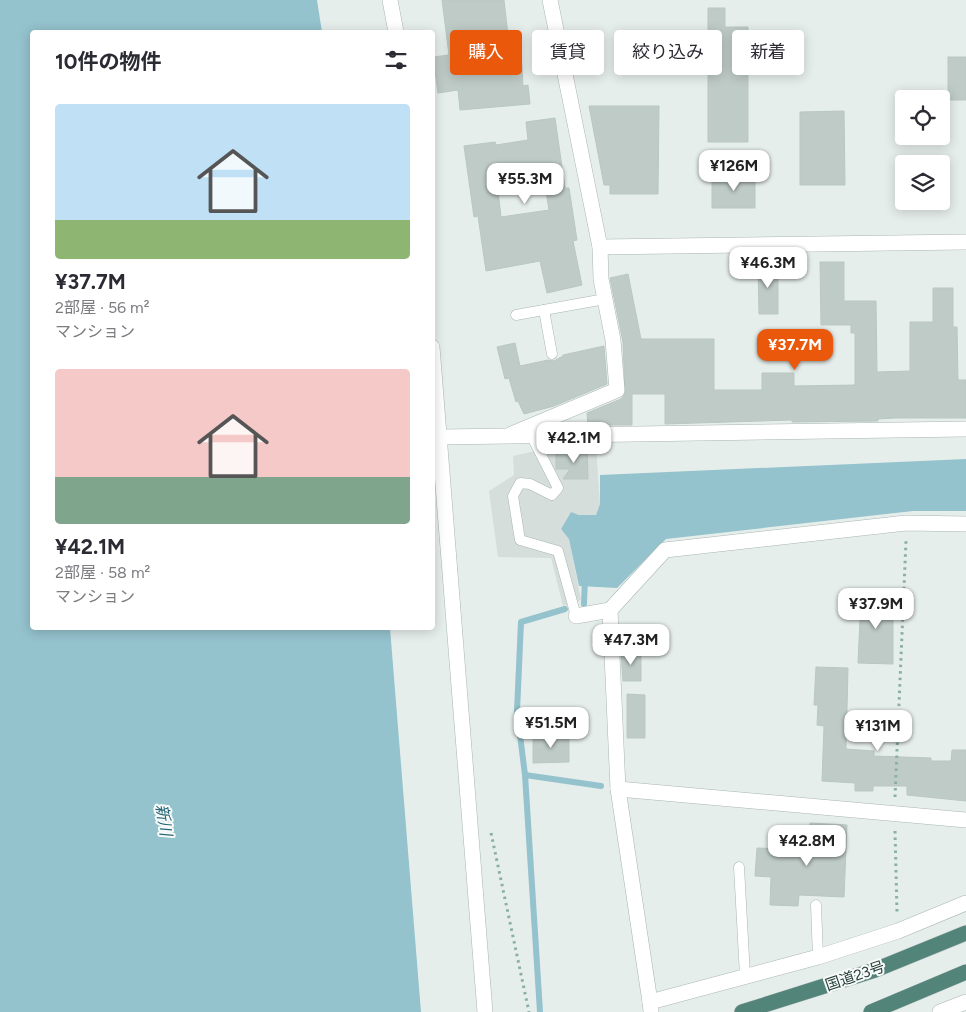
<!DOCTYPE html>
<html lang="ja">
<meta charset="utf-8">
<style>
:root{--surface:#fff;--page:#f7f7f7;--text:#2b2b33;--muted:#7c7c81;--accent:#ea580c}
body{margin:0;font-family:Figtree,"Noto Sans JP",sans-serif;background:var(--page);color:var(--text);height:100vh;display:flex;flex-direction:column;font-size:19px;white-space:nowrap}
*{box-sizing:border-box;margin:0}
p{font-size:16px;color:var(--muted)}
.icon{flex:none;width:28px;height:28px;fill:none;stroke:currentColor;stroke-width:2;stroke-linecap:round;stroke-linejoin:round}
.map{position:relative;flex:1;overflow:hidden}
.drawer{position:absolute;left:30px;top:30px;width:405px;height:600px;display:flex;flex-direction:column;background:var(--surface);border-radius:5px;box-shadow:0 2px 12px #0003}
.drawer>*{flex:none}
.banner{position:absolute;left:450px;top:30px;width:440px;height:45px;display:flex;gap:10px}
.controls{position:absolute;left:895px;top:90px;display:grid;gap:10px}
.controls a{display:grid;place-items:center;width:55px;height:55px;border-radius:5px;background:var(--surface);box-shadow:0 2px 12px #0003;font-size:25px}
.price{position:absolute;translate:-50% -42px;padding:0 11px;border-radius:10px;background:#fff;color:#222;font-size:16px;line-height:32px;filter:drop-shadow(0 1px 2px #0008)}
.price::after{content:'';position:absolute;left:50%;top:30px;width:15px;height:11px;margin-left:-8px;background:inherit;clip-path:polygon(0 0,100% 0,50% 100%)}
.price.current{background:var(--accent);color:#fff}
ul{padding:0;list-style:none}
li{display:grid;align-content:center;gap:10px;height:265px;padding:0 25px}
li span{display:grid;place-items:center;height:155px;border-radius:5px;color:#555}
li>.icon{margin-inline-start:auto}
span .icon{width:90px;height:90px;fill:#fffc;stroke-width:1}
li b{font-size:21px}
h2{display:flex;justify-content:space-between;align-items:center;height:60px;padding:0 25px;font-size:21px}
.chip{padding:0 18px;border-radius:5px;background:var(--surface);box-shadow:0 2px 12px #0003;font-size:18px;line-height:45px}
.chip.current{background:var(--accent);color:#fff}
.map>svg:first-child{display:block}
.built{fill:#d5deda}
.water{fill:#94c2cd}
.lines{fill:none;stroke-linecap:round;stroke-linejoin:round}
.stream{stroke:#94c2cd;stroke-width:6}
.building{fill:#bfcbc7;stroke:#b9c7c2;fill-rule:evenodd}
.service-casing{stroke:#a9b6b2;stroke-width:11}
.minor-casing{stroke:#a9b6b2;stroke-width:16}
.trunk-casing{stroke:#c2c9c8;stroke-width:16}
.path{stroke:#8aafa4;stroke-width:3;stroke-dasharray:2.5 4;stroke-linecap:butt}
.service{stroke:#fff;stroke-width:10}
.minor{stroke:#fff;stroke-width:15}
.trunk{stroke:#52847a;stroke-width:15}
.labels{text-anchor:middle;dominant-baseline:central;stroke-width:4;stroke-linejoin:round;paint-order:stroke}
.street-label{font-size:15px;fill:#263f39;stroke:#f7faf9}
.water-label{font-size:16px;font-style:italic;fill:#256676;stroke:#f7faf9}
</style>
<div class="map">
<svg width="966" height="1012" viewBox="0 0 966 1012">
<rect width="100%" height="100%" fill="#e6eeeb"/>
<path class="built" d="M 596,446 L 600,504 L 596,515 L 579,515 L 571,512 L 561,529 L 569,538 L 581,600 L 563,606 L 551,558 L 498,557 L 489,491 L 514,475 L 513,456 L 549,448 Z"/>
<g class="water">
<path d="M 0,0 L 317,0 L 322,32 L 32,32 L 32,628 L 390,628 L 421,1012 L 0,1012 Z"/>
<path d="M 966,459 L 966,511 L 913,511 L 666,539 L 617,588 L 579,586 L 569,539 L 561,529 L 571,512 L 579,515 L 596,515 L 600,504 L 600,475 Z"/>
</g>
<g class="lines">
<g class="stream">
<path d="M 584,604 L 585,578"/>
<path d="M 525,775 L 601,786"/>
<path d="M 540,1012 L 525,775 L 517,711 L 521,622 L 565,609"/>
</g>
</g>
<g class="building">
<path d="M 442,0 L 504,0 L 510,53 L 521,52 L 523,86 L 528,85 L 530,104 L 460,110 L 458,90 L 438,93 L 433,57 L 449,55 Z"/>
<path d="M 708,8 L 725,8 L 725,27 L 748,27 L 748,142 L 708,142 Z"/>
<rect x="948" y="57" width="18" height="43"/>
<path d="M 589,106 L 659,106 L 658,194 L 610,194 L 610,185 L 604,185 Z"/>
<path d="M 844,111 L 845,185 L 800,185 L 800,112 Z"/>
<path d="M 555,118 L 565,188 L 569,188 L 577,240 L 573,241 L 582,285 L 547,293 L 540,261 L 486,271 L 478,216 L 474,217 L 464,146 L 495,142 L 496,145 L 528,140 L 526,122 ZM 543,173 L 549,210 L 501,217 L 497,182 Z"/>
<rect x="712" y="176" width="43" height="32"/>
<path d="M 820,262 L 844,262 L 844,301 L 876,301 L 877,372 L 910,371 L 910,322 L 933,322 L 933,288 L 953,288 L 953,327 L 957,327 L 958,380 L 966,380 L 966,418 L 895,418 L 878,419 L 878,421 L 792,422 L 792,420 L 665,424 L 665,394 L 632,394 L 632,425 L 588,425 L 587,413 L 621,399 L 625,394 L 623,342 L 610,278 L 628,274 L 641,339 L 714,339 L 714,390 L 762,390 L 762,373 L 794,373 L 794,386 L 855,385 L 855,333 L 851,333 L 851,325 L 821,325 Z"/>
<path d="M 758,265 L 778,265 L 778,314 L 759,314 Z"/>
<path d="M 515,343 L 520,366 L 548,360 L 554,361 L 563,356 L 563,355 L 604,346 L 607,384 L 554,406 L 524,414 L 518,401 L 516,402 L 509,378 L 505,379 L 497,347 Z"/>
<path d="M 584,444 L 587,444 L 588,479 L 563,479 L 570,469 L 556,469 L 556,452 L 579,452 Z"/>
<path d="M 861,596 L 893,597 L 893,664 L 858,663 Z"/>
<path d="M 621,652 L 641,652 L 641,681 L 623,681 Z"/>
<path d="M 816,667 L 848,668 L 846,749 L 874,751 L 874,756 L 931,758 L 931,761 L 951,761 L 952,750 L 966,750 L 966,801 L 907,795 L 907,786 L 873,786 L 873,791 L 855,791 L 855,783 L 822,781 L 824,726 L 817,725 L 818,705 L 814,705 Z"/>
<path d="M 627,694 L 645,695 L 645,738 L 627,738 Z"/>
<path d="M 533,735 L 569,735 L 569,762 L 533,763 Z"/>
<path d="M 810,823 L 847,825 L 844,897 L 799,895 L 798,906 L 770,905 L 771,877 L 755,876 L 757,848 L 809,850 Z"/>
</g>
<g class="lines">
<defs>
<g id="service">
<path d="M 544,310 L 552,354"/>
<path d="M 516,315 L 605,299"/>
<path d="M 532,437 L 558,488 L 552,495 L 530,484 L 520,483 L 513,496 L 520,540 L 558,551 L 576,616"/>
<path d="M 739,867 L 745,976"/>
<path d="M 816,905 L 818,957"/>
</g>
<g id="minor">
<path d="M 390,0 L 396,32"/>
<path d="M 600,247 L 966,242"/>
<path d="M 432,347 L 485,1012"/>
<path d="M 512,434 L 617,390 L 613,340 L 601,279 L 600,247 L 550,0"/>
<path d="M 441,437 L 966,429"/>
<path d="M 610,610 L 618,789 L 650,1002"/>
<path d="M 576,616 L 610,610 L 665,550 L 906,523 L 966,524"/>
<path d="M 618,789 L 966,820"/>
<path d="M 651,1011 L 650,1002 L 818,957 L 898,931 L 966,903"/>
<path d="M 940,1012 L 966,1002"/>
</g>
<g id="trunk">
<path d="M 742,1012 L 875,970 L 966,933"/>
<path d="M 871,1012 L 966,972"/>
</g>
</defs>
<use href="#service" class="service-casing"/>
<use href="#minor" class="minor-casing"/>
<use href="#trunk" class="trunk-casing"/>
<g class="path">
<path d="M 895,797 L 906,541"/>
<path d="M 895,831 L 897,912"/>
<path d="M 491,833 L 529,1012"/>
</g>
<use href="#service" class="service"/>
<use href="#minor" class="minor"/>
<use href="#trunk" class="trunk"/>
</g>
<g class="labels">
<g class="street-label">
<text transform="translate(855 976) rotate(-19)">国道23号</text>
</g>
<g class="water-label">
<text transform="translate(164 820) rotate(81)">新川</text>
</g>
</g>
</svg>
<div class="controls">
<a><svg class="icon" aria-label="locate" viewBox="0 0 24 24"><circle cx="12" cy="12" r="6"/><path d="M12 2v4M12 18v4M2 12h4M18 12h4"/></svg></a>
<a><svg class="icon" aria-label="layers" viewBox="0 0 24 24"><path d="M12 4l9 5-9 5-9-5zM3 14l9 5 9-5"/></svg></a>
</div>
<b class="price" style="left:734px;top:192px">¥126M</b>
<b class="price" style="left:525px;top:205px">¥55.3M</b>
<b class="price" style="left:768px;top:289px">¥46.3M</b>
<b class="price current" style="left:795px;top:371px">¥37.7M</b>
<b class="price" style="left:574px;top:464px">¥42.1M</b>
<b class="price" style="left:876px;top:630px">¥37.9M</b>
<b class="price" style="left:631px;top:666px">¥47.3M</b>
<b class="price" style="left:551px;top:749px">¥51.5M</b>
<b class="price" style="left:878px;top:752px">¥131M</b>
<b class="price" style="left:807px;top:867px">¥42.8M</b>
<div class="banner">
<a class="chip current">購入</a>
<a class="chip">賃貸</a>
<a class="chip">絞り込み</a>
<a class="chip">新着</a>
</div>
<section class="drawer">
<h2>10件の物件<svg class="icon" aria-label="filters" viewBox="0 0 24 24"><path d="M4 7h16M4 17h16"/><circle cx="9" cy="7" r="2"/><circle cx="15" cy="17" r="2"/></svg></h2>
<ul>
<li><span style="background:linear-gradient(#bfe0f5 75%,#8fb573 0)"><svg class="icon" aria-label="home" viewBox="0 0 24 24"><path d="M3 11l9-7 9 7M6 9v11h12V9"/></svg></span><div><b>¥37.7M</b><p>2部屋 · 56 m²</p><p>マンション</p></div></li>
<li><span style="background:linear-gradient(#f6c9c9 70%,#7fa58c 0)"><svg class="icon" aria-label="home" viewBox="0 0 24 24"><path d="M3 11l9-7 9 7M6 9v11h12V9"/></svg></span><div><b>¥42.1M</b><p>2部屋 · 58 m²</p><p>マンション</p></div></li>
</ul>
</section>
</div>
